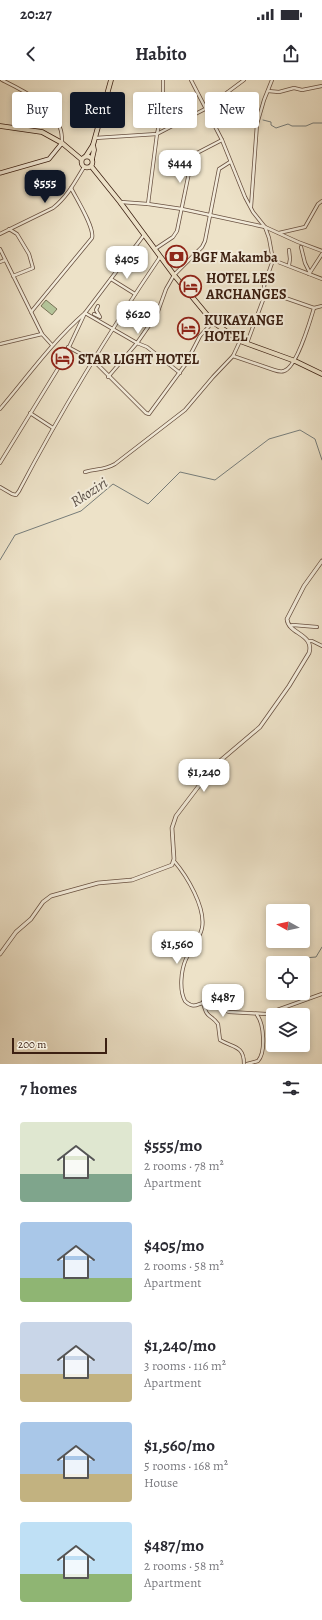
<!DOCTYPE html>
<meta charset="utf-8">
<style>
:root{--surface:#fff;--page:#f7f7f7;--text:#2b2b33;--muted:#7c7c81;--accent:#111827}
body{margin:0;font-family:Alegreya,serif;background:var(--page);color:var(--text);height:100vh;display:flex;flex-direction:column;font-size:15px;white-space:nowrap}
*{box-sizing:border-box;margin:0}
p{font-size:13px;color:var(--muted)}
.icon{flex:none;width:22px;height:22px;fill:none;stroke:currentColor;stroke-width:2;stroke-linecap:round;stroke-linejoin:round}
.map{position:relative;height:984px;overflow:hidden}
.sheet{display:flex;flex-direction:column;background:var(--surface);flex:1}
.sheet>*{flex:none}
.hud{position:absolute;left:12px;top:12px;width:298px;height:36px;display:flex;gap:8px}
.needle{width:26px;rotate:278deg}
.buttons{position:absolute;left:266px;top:824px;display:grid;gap:8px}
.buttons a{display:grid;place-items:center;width:44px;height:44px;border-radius:4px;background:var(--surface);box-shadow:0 2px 6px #0003;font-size:20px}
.scale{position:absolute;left:12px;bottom:10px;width:95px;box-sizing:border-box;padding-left:4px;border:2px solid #3c2012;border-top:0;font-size:11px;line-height:14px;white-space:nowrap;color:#3c2012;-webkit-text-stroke:3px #f3ecdb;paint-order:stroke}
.price{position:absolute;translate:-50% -34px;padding:0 9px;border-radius:8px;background:#fff;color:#222;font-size:13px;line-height:26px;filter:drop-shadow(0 1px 2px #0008)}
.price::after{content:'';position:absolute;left:50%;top:24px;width:12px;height:9px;margin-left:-6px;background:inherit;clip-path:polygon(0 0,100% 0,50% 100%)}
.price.current{background:var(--accent);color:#fff}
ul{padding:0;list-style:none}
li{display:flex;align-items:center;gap:12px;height:100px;padding:0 20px}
li span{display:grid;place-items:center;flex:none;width:112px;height:80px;border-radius:4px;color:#555}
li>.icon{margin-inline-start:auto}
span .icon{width:48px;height:48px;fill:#fffc;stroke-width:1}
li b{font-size:17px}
h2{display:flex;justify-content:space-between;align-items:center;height:48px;padding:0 20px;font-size:17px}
.tag{padding:0 14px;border-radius:4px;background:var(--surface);box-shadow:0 2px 6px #0003;font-size:14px;line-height:36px}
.tag.current{background:var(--accent);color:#fff}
.status{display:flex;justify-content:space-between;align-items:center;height:28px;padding:0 20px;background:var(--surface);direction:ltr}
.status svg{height:11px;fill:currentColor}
header{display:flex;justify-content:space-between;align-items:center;height:52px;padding:0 20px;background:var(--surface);font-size:18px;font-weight:700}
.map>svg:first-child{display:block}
.green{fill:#b4c499;stroke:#787256}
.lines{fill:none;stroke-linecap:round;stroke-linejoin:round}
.stream{stroke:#777d7a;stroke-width:1}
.minor-casing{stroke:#685040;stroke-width:4}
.tertiary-casing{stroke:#685040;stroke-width:4.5}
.secondary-casing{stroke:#3c2012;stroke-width:5}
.primary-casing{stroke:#3c2012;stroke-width:5.5}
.minor{stroke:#f3ecdb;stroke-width:2.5}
.tertiary{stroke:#f3ecdb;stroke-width:3}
.secondary{stroke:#f3ecdb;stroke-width:3.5}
.primary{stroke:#ede2c8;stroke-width:4}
.labels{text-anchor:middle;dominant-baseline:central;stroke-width:4;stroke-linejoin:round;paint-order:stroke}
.poi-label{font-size:14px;font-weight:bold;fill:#3c2012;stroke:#f3ecdb;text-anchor:start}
.water-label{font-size:15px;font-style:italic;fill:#594e46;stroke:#f3ecdb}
</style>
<div class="status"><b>20:27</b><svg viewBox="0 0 49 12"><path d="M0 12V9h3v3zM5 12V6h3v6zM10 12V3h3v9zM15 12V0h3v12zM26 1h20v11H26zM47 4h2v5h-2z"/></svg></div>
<header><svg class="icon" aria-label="back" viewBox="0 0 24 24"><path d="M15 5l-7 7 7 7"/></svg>Habito<svg class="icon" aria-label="share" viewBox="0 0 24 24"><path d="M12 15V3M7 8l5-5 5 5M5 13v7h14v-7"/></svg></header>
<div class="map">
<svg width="322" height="984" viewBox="0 0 322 984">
<rect width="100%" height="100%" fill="#ede2c8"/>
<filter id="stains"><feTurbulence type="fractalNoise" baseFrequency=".005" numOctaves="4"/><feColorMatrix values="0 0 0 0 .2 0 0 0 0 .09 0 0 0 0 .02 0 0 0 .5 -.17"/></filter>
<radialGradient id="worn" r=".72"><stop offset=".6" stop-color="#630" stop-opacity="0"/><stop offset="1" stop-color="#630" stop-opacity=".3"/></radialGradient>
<path class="green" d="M 46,220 L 57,229 L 52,235 L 41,226 Z"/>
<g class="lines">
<g class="stream">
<path d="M 263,40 L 271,42 L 271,45 L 276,48 L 288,44 L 292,46 L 306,46 L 313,43 L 322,43"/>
<path d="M 0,480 L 15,455 L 81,431 L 113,404 L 148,424 L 180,392 L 215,400 L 269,359 L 300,350 L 315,359 L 322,380"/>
<path d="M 280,880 L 316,877 L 322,867"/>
</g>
<defs>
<g id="minor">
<path d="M 2,0 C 24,11 50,23 60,48 C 62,52 62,58 62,63"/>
<path d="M 191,0 L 222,60 L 245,117 L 253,132 L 265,147 L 269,158 L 273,180 L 264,206 L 265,211 L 263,220 L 247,263"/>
<path d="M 268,11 L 279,12 L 294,8 L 302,10 L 322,6"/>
<path d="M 228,12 L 241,33 L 241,35"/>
<path d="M 237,26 L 244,19"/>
<path d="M 252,33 L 258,39"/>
<path d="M 95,58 L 157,54 L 205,29 L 244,0"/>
<path d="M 121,122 L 148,124 L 182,129 L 265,147 L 298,162 L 322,171"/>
<path d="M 148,124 L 157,54 L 163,27 L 163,0"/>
<path d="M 251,127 L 257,44 L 264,20 L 272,0"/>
<path d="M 9,149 L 17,154 L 29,174 L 33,188 L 13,196"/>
<path d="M 279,153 L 305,147 L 318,124 L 322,121"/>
<path d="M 0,154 L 53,128 C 67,117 75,102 84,87"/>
<path d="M 301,167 L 305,183 L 310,193"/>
<path d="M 0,169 L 42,254 L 52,265"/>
<path d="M 155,169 L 173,157 L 177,151 L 192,78 L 195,74 L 222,60"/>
<path d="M 273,180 L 322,199"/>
<path d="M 0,182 L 5,180"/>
<path d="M 289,185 L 290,179 L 289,170"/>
<path d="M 309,194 L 322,174"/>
<path d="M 111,199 L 135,214"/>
<path d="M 314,228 L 322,226"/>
<path d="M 31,232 L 92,158 C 95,148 76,118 71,108"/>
<path d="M 94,234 L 100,237 L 96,230 L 98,226"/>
<path d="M 0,264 L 42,254"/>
<path d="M 68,267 L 94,281 L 146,333 L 149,334 L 185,285 L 200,256 L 213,242"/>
<path d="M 233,276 L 274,290 C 277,291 281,292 284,291 C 297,287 310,241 314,228 L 265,211"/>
<path d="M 108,297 L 137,263 L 157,234 L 166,209 L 174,195 L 202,167 L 205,161 L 219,89 L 230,82"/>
<path d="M 0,329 C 28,296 53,261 85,233 L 137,263 L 147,267 L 180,293"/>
<path d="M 30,333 L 53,348"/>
<path d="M 0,383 L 62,282 L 85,233 L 144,155"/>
<path d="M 85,392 C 96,388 103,391 115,384 L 185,330 L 213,297 L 233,276 L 240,261"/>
<path d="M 0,407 L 12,414 L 16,415 L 19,411 C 61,331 109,252 160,177"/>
<path d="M 290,546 L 293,545 L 317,547"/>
<path d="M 309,561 L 312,561 L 322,566"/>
<path d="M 174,781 C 187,796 206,828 202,848 C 200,859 191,868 186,879 C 181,890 179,910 185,921 C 195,930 197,923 207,922 L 229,932 L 266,934 L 322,914"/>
<path d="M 203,922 C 207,940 210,933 218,944 L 220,960 C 233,968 244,965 244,984"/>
<path d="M 247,984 L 258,981 C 266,972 264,944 257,935"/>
</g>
<path id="tertiary" d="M 0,874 L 16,852 L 31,839 L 43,822 L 51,816 L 98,803 L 132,800 L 172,785 L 174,779 L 172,748 L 176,736 L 214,686 L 260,647 L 289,606 L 309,573 C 315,554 288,554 287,539 L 304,506 L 322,481"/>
<path id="secondary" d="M 0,93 L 49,79 L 62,63"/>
<g id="primary">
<path d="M 0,46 L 42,52 L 62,63 L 81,79"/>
<path d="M 86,76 L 93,65"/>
<circle cx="87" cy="82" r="5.5"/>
<path d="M 92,79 L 94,70 L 93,65 L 111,0"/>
<path d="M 91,86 L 120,122 L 174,195 L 213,242 L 240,261 L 295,281 L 322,294"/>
</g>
</defs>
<use href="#minor" class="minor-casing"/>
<use href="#tertiary" class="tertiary-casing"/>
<use href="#secondary" class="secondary-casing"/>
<use href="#primary" class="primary-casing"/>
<use href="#minor" class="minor"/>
<use href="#tertiary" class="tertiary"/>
<use href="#secondary" class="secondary"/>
<use href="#primary" class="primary"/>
</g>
<defs>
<symbol id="bank-ring" viewBox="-11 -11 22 22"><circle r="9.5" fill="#f3ecdb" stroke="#8f2418" stroke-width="1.5"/><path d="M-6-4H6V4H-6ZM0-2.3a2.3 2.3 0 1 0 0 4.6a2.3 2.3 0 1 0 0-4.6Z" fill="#8f2418"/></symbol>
<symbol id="hotel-ring" viewBox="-11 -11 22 22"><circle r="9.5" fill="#f3ecdb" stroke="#8f2418" stroke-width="1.5"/><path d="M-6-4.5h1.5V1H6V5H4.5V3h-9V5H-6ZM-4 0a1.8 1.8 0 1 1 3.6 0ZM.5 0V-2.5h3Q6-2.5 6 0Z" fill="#8f2418"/></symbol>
</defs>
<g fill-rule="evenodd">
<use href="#bank-ring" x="164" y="164" width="25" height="25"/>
<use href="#hotel-ring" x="178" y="194" width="25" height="25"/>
<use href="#hotel-ring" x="176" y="236" width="25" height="25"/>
<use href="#hotel-ring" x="50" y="266" width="25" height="25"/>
</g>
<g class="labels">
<g class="poi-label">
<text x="192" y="177">BGF Makamba</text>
<text x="206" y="198">HOTEL LES<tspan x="206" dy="16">ARCHANGES</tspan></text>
<text x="204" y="240">KUKAYANGE<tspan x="204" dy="16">HOTEL</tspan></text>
<text x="78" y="279">STAR LIGHT HOTEL</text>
</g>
<g class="water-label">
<text transform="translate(89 412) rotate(-33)">Rkoziri</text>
</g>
</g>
<rect width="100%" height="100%" filter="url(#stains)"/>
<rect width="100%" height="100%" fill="url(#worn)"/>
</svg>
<div class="buttons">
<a><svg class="needle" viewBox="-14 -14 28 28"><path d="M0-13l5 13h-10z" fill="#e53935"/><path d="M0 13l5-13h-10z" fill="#7c7c81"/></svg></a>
<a><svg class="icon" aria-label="locate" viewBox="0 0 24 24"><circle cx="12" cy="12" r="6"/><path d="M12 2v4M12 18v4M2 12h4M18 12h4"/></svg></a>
<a><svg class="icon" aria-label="layers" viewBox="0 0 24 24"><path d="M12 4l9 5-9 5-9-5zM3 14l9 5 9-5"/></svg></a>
</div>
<div class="scale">200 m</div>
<b class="price" style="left:180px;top:104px">$444</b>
<b class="price current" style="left:45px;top:124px">$555</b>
<b class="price" style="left:127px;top:200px">$405</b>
<b class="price" style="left:138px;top:255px">$620</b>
<b class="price" style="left:204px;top:713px">$1,240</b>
<b class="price" style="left:177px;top:885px">$1,560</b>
<b class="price" style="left:223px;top:938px">$487</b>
<div class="hud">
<a class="tag">Buy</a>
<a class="tag current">Rent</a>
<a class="tag">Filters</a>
<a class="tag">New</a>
</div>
</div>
<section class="sheet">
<h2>7 homes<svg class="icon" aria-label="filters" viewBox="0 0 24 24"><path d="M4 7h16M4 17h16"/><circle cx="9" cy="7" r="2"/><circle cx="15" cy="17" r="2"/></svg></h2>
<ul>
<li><span style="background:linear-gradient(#dfe7d0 65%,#7fa58c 0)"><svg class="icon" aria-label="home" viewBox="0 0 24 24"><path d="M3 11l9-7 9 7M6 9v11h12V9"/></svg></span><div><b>$555/mo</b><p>2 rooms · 78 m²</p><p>Apartment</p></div></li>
<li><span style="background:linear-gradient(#a9c7e8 70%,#8fb573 0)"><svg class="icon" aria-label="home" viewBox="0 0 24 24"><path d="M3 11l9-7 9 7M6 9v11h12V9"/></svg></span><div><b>$405/mo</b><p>2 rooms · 58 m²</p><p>Apartment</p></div></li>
<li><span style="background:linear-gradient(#c9d6e8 65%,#c2b280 0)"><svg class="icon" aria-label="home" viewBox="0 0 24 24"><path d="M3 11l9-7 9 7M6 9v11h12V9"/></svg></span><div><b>$1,240/mo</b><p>3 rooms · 116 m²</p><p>Apartment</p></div></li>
<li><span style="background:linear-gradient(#a9c7e8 65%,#c2b280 0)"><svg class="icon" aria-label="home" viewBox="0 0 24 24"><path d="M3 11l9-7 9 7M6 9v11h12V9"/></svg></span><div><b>$1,560/mo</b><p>5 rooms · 168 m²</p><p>House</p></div></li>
<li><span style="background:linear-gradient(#bfe0f5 65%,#8fb573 0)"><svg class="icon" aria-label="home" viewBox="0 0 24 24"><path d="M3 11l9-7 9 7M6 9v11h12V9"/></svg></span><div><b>$487/mo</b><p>2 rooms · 58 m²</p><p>Apartment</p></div></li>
</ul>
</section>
